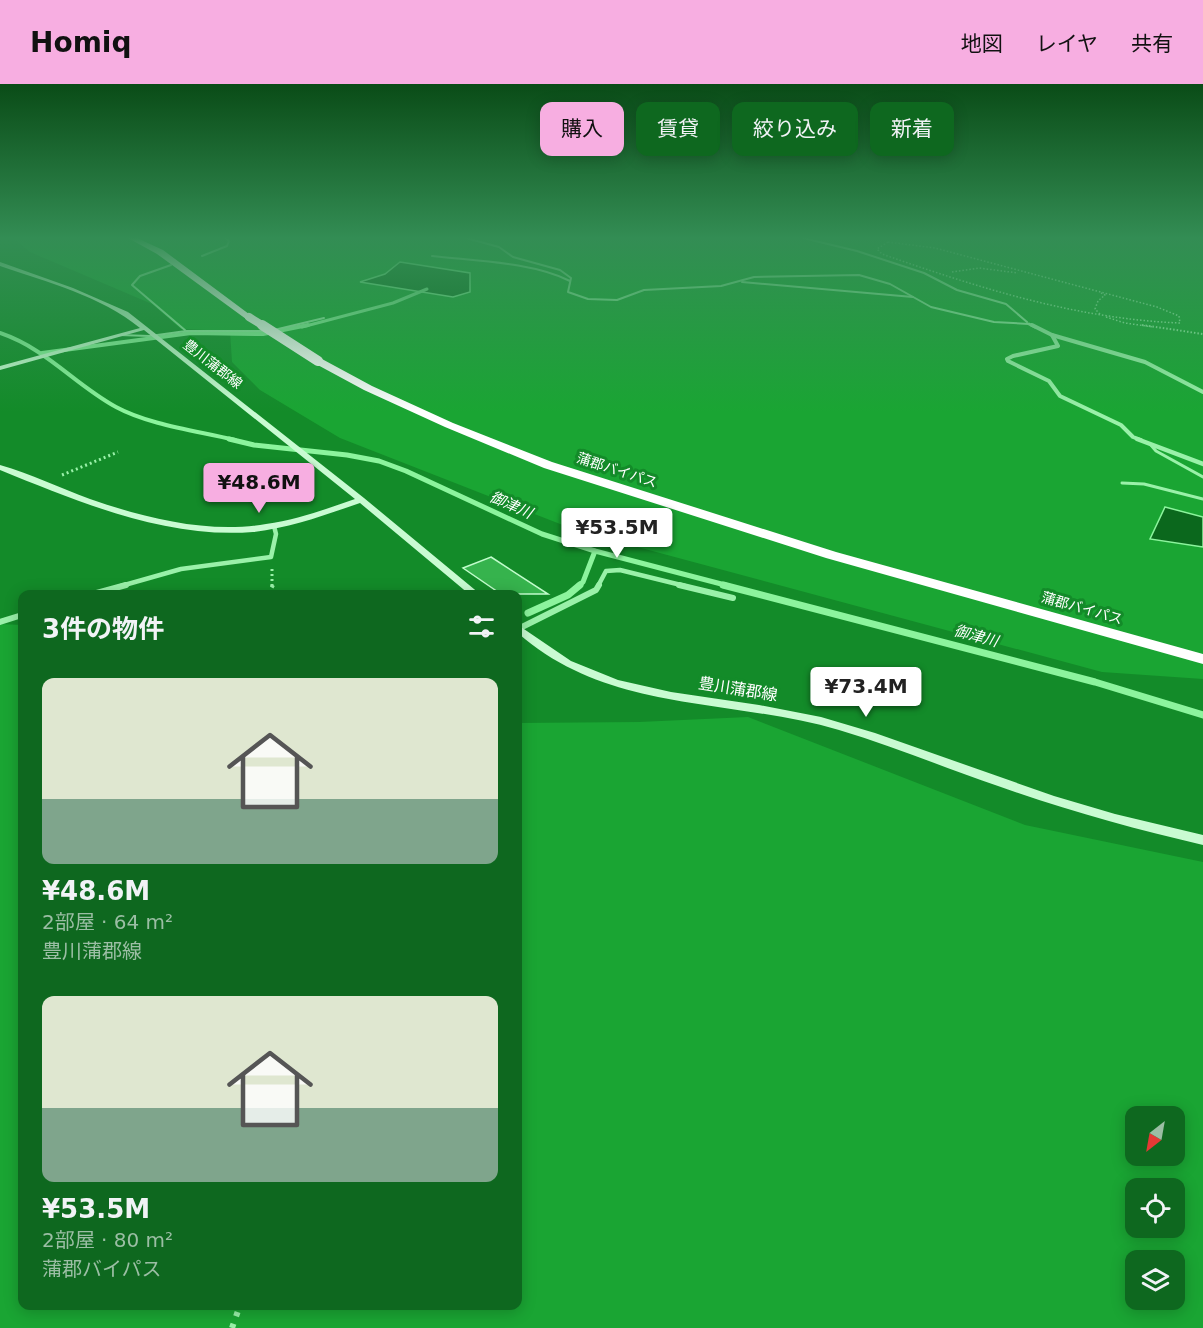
<!DOCTYPE html>
<html lang="ja">
<meta charset="utf-8">
<style>
:root{--surface:#0e681f;--page:#176e28;--text:#f1f3f6;--muted:#9bbea4;--accent:#f7aee1}
body{margin:0;font-family:"DejaVu Sans","Noto Sans JP",sans-serif;background:var(--page);color:var(--text);height:100vh;display:flex;flex-direction:column;font-size:22px;white-space:nowrap}
*{box-sizing:border-box;margin:0}
p{font-size:20px;color:var(--muted)}
.icon{flex:none;width:33px;height:33px;fill:none;stroke:currentColor;stroke-width:2;stroke-linecap:round;stroke-linejoin:round}
.map{position:relative;flex:1;overflow:hidden}
.panel{position:absolute;left:18px;top:506px;width:504px;height:720px;display:flex;flex-direction:column;background:var(--surface);border-radius:12px;box-shadow:0 3px 15px #0003}
.panel>*{flex:none}
.hud{position:absolute;left:540px;top:18px;width:570px;height:54px;display:flex;gap:12px}
.needle{width:39px;rotate:211deg}
.fabs{position:absolute;left:1125px;top:1022px;display:grid;gap:12px}
.fabs a{display:grid;place-items:center;width:60px;height:60px;border-radius:12px;background:var(--surface);box-shadow:0 3px 15px #0003;font-size:30px}
.price{position:absolute;translate:-50% -51px;padding:0 14px;border-radius:6px;background:#fff;color:#222;font-size:20px;line-height:39px;filter:drop-shadow(0 2px 3px #0008)}
.price::after{content:'';position:absolute;left:50%;top:36px;width:18px;height:14px;margin-left:-9px;background:inherit;clip-path:polygon(0 0,100% 0,50% 100%)}
.price.current{background:var(--accent);color:#111}
ul{padding:0;list-style:none}
li{display:grid;align-content:center;gap:12px;height:318px;padding:0 24px}
li span{display:grid;place-items:center;height:186px;border-radius:12px;color:#555}
li>.icon{margin-inline-start:auto}
span .icon{width:108px;height:108px;fill:#fffc;stroke-width:1}
li b{font-size:26px}
h2{display:flex;justify-content:space-between;align-items:center;height:72px;padding:0 24px;font-size:26px}
.tag{padding:0 21px;border-radius:12px;background:var(--surface);box-shadow:0 3px 15px #0003;font-size:21px;line-height:54px}
.tag.current{background:var(--accent);color:#111}
header{display:flex;align-items:center;gap:36px;box-sizing:border-box;height:84px;padding:0 30px;background:var(--accent);color:#111}
header strong{font-size:28px}
nav{display:flex;gap:33px;margin-inline-start:auto;font-size:21px}
.map>svg:first-child{display:block}
.green{fill:#1aa533;fill-rule:evenodd}
.water{fill:#0b681d;stroke:#8cf49d;stroke-width:1.5}
.lines{fill:none;stroke-linecap:round;stroke-linejoin:round}
.stream-far3{stroke:#8cf49d;stroke-width:3}
.stream-far2{stroke:#8cf49d;stroke-width:4}
.stream-far1{stroke:#8cf49d;stroke-width:5}
.stream{stroke:#8cf49d;stroke-width:7}
.building{fill:#36b34d;stroke:#c1fccb;stroke-width:1.5}
.path-far4{stroke:#9af1a9;stroke-width:1.5;stroke-dasharray:1.5 2;stroke-linecap:butt}
.path-far3{stroke:#9af1a9;stroke-width:2;stroke-dasharray:1.5 2;stroke-linecap:butt}
.path-far2{stroke:#9af1a9;stroke-width:3;stroke-dasharray:2 3;stroke-linecap:butt}
.path-far1{stroke:#9af1a9;stroke-width:4;stroke-dasharray:3 4.5;stroke-linecap:butt}
.path{stroke:#9af1a9;stroke-width:6;stroke-dasharray:4.5 8;stroke-linecap:butt}
.lane-far1{stroke:#9af1a9;stroke-width:2}
.lane{stroke:#9af1a9;stroke-width:3}
.street-far3{stroke:#9af1a9;stroke-width:3}
.street-far2{stroke:#9af1a9;stroke-width:4}
.street-far1{stroke:#9af1a9;stroke-width:4.5}
.street{stroke:#9af1a9;stroke-width:6}
.secondary{fill:#c9fbd2;fill-rule:evenodd}
.highway{fill:#fff;fill-rule:evenodd}
.highway-bridge-far1{stroke:#fff;stroke-width:8}
.highway-bridge{stroke:#fff;stroke-width:10}
.labels{text-anchor:middle;dominant-baseline:central;stroke-width:6;stroke-linejoin:round;paint-order:stroke}
.far-street-label{font-size:14px;fill:#fff;stroke:#138b29}
.far-water-label{font-size:15px;font-style:italic;fill:#fff;stroke:#138b29}
.street-label{font-size:16px;fill:#fff;stroke:#138b29}
</style>
<header>
<strong>Homiq</strong>
<nav><a>地図</a><a>レイヤ</a><a>共有</a></nav>
</header>
<div class="map">
<svg width="1203" height="1244" viewBox="0 0 1203 1244">
<rect width="100%" height="100%" fill="#138b29"/>
<g class="green">
<path d="M 13,154 L 1203,154 L 1203,595 L 1102,588 L 578,447 L 340,354 L 260,306 L 232,278 L 230,247 L 181,245 L 152,220 L 30,168 Z"/>
<path d="M 0,540 L 22,541 L 22,1221 L 518,1221 L 518,639 L 639,638 L 748,633 L 1025,741 L 1203,778 L 1203,1244 L 0,1244 ZM 1136,1032 L 1174,1032 L 1174,1071 L 1136,1071 ZM 1136,1104 L 1174,1104 L 1174,1143 L 1136,1143 ZM 1136,1176 L 1174,1176 L 1174,1215 L 1136,1215 Z"/>
</g>
<g class="water">
<path d="M 400,178 L 470,189 L 470,208 L 453,213 L 360,198 L 385,190 Z"/>
<path d="M 1165,423 L 1203,433 L 1203,463 L 1150,455 Z"/>
</g>
<g class="lines">
<path class="stream-far3" d="M 302,243 L 393,219 L 427,205"/>
<g class="stream-far2">
<path d="M 0,249 C 47,265 74,300 116,323 C 149,341 198,347 235,356"/>
<path d="M 42,269 L 191,249 L 263,250 L 308,241"/>
</g>
<g class="stream-far1">
<path d="M 229,355 L 254,361 L 347,371 L 379,377 L 406,387 L 542,450 L 595,467 L 729,502"/>
<path d="M 578,502 L 583,498 L 595,467"/>
</g>
<g class="stream">
<path d="M 723,501 L 1095,598 L 1203,631"/>
<path d="M 528,529 L 568,511 L 580,501"/>
</g>
</g>
<path class="building" d="M 491,473 L 548,510 L 501,510 L 463,484 Z"/>
<g class="lines">
<g class="path-far4">
<path d="M 888,158 L 935,164 L 1157,223 L 1179,232 L 1180,239 C 1077,235 979,204 882,170 L 877,165 Z"/>
<path d="M 952,188 L 979,184 L 1018,189"/>
<path d="M 1100,230 L 1095,225 L 1098,217 L 1105,211 L 1101,209"/>
<path d="M 1106,233 L 1125,239 L 1153,243"/>
</g>
<path class="path-far3" d="M 1142,241 L 1203,250"/>
<g class="path-far2">
<path d="M 62,391 L 118,368"/>
<path d="M 272,502 L 272,485"/>
</g>
<path class="path-far1" d="M 268,510 L 273,501"/>
<path class="path" d="M 232,1244 L 240,1221"/>
<g class="lane-far1">
<path d="M 466,154 L 499,163 L 513,173 L 560,186 L 571,194 L 568,208 L 588,215 L 617,216 L 644,206 L 721,202 L 754,193 L 859,191 L 890,200 L 931,223 L 994,238 L 1029,240"/>
<path d="M 803,154 L 857,167 L 924,189 L 957,206 L 1006,220 L 1027,238"/>
<path d="M 202,172 L 227,162 L 229,157 L 225,154"/>
<path d="M 432,172 C 475,177 532,178 570,197"/>
<path d="M 742,198 L 913,213"/>
<path d="M 274,246 L 324,234"/>
<path d="M 186,247 L 266,247"/>
<path d="M 119,251 L 150,252 L 186,247 L 132,201 L 140,192 L 171,181"/>
</g>
<g class="lane">
<path d="M 1150,360 L 1156,367 L 1203,393"/>
<path d="M 1122,399 L 1144,400 L 1203,415"/>
</g>
<path class="street-far3" d="M 1029,240 L 1035,243"/>
<g class="street-far2">
<path d="M 1032,241 L 1052,251 L 1058,262 L 1013,272 L 1007,275 L 1008,277 L 1049,297 L 1060,312 L 1121,341 L 1133,353 L 1141,356"/>
<path d="M 1052,251 L 1145,278 L 1203,308"/>
</g>
<g class="street-far1">
<path d="M 1137,355 L 1203,380"/>
<path d="M 121,502 L 181,485 L 271,473 L 276,450 L 274,442"/>
<path d="M 598,502 L 606,487 L 620,486 L 685,502"/>
</g>
<g class="street">
<path d="M 679,501 L 733,514"/>
<path d="M 93,510 L 126,501"/>
<path d="M 0,538 L 22,531"/>
<path d="M 518,545 L 596,506 L 599,501"/>
</g>
<g class="secondary">
<path d="M 0,178 L 73,204 L 128,228 L 364,414 L 480,510 L 469,510 L 360,419 C 325,431 290,444 253,448 C 166,455 79,418 0,386 L 0,381 C 31,390 60,404 90,415 C 145,434 208,450 266,440 C 297,436 326,425 355,415 L 144,246 L 0,286 L 0,282 L 140,244 C 101,212 47,198 0,182 Z"/>
<path d="M 518,541 L 571,577 L 618,596 L 671,608 L 759,621 L 821,633 L 875,649 L 1054,712 L 1115,730 L 1203,751 L 1203,761 C 1134,745 1065,726 998,702 C 945,684 893,662 839,646 C 730,614 608,629 518,549 Z"/>
</g>
<g class="highway">
<path d="M 128,154 L 137,154 L 163,166 L 253,233 L 246,235 L 157,170 Z"/>
<path d="M 314,275 L 322,275 L 372,302 L 453,339 L 552,378 L 836,468 L 1203,570 L 1203,580 L 826,474 L 544,384 L 445,343 L 364,306 L 314,279 Z"/>
</g>
<path class="highway-bridge-far1" d="M 249,233 L 265,243"/>
<path class="highway-bridge" d="M 262,241 L 318,277"/>
</g>
<linearGradient id="sky" x2="0" y2="1"><stop stop-color="#0a4c17"/><stop offset="0.47" stop-color="#338d54"/><stop offset="1" stop-color="#338d54" stop-opacity="0"/></linearGradient>
<rect width="1203" height="328" fill="url(#sky)"/>
<g class="labels">
<g class="far-street-label">
<text transform="translate(213 280) rotate(38)">豊川蒲郡線</text>
<text transform="translate(617 386) rotate(18)">蒲郡バイパス</text>
<text transform="translate(1082 524) rotate(16)">蒲郡バイパス</text>
</g>
<g class="far-water-label">
<text transform="translate(511 421) rotate(24)">御津川</text>
<text transform="translate(976 552) rotate(15)">御津川</text>
</g>
<g class="street-label">
<text transform="translate(738 605) rotate(9)">豊川蒲郡線</text>
</g>
</g>
</svg>
<div class="fabs">
<a><svg class="needle" viewBox="-14 -14 28 28"><path d="M0-13l5 13h-10z" fill="#e53935"/><path d="M0 13l5-13h-10z" fill="#9bbea4"/></svg></a>
<a><svg class="icon" aria-label="locate" viewBox="0 0 24 24"><circle cx="12" cy="12" r="6"/><path d="M12 2v4M12 18v4M2 12h4M18 12h4"/></svg></a>
<a><svg class="icon" aria-label="layers" viewBox="0 0 24 24"><path d="M12 4l9 5-9 5-9-5zM3 14l9 5 9-5"/></svg></a>
</div>
<b class="price current" style="left:259px;top:430px">¥48.6M</b>
<b class="price" style="left:617px;top:475px">¥53.5M</b>
<b class="price" style="left:866px;top:634px">¥73.4M</b>
<div class="hud">
<a class="tag current">購入</a>
<a class="tag">賃貸</a>
<a class="tag">絞り込み</a>
<a class="tag">新着</a>
</div>
<section class="panel">
<h2>3件の物件<svg class="icon" aria-label="filters" viewBox="0 0 24 24"><path d="M4 7h16M4 17h16"/><circle cx="9" cy="7" r="2"/><circle cx="15" cy="17" r="2"/></svg></h2>
<ul>
<li><span style="background:linear-gradient(#dfe7d0 65%,#7fa58c 0)"><svg class="icon" aria-label="home" viewBox="0 0 24 24"><path d="M3 11l9-7 9 7M6 9v11h12V9"/></svg></span><div><b>¥48.6M</b><p>2部屋 · 64 m²</p><p>豊川蒲郡線</p></div></li>
<li><span style="background:linear-gradient(#dfe7d0 60%,#7fa58c 0)"><svg class="icon" aria-label="home" viewBox="0 0 24 24"><path d="M3 11l9-7 9 7M6 9v11h12V9"/></svg></span><div><b>¥53.5M</b><p>2部屋 · 80 m²</p><p>蒲郡バイパス</p></div></li>
</ul>
</section>
</div>
